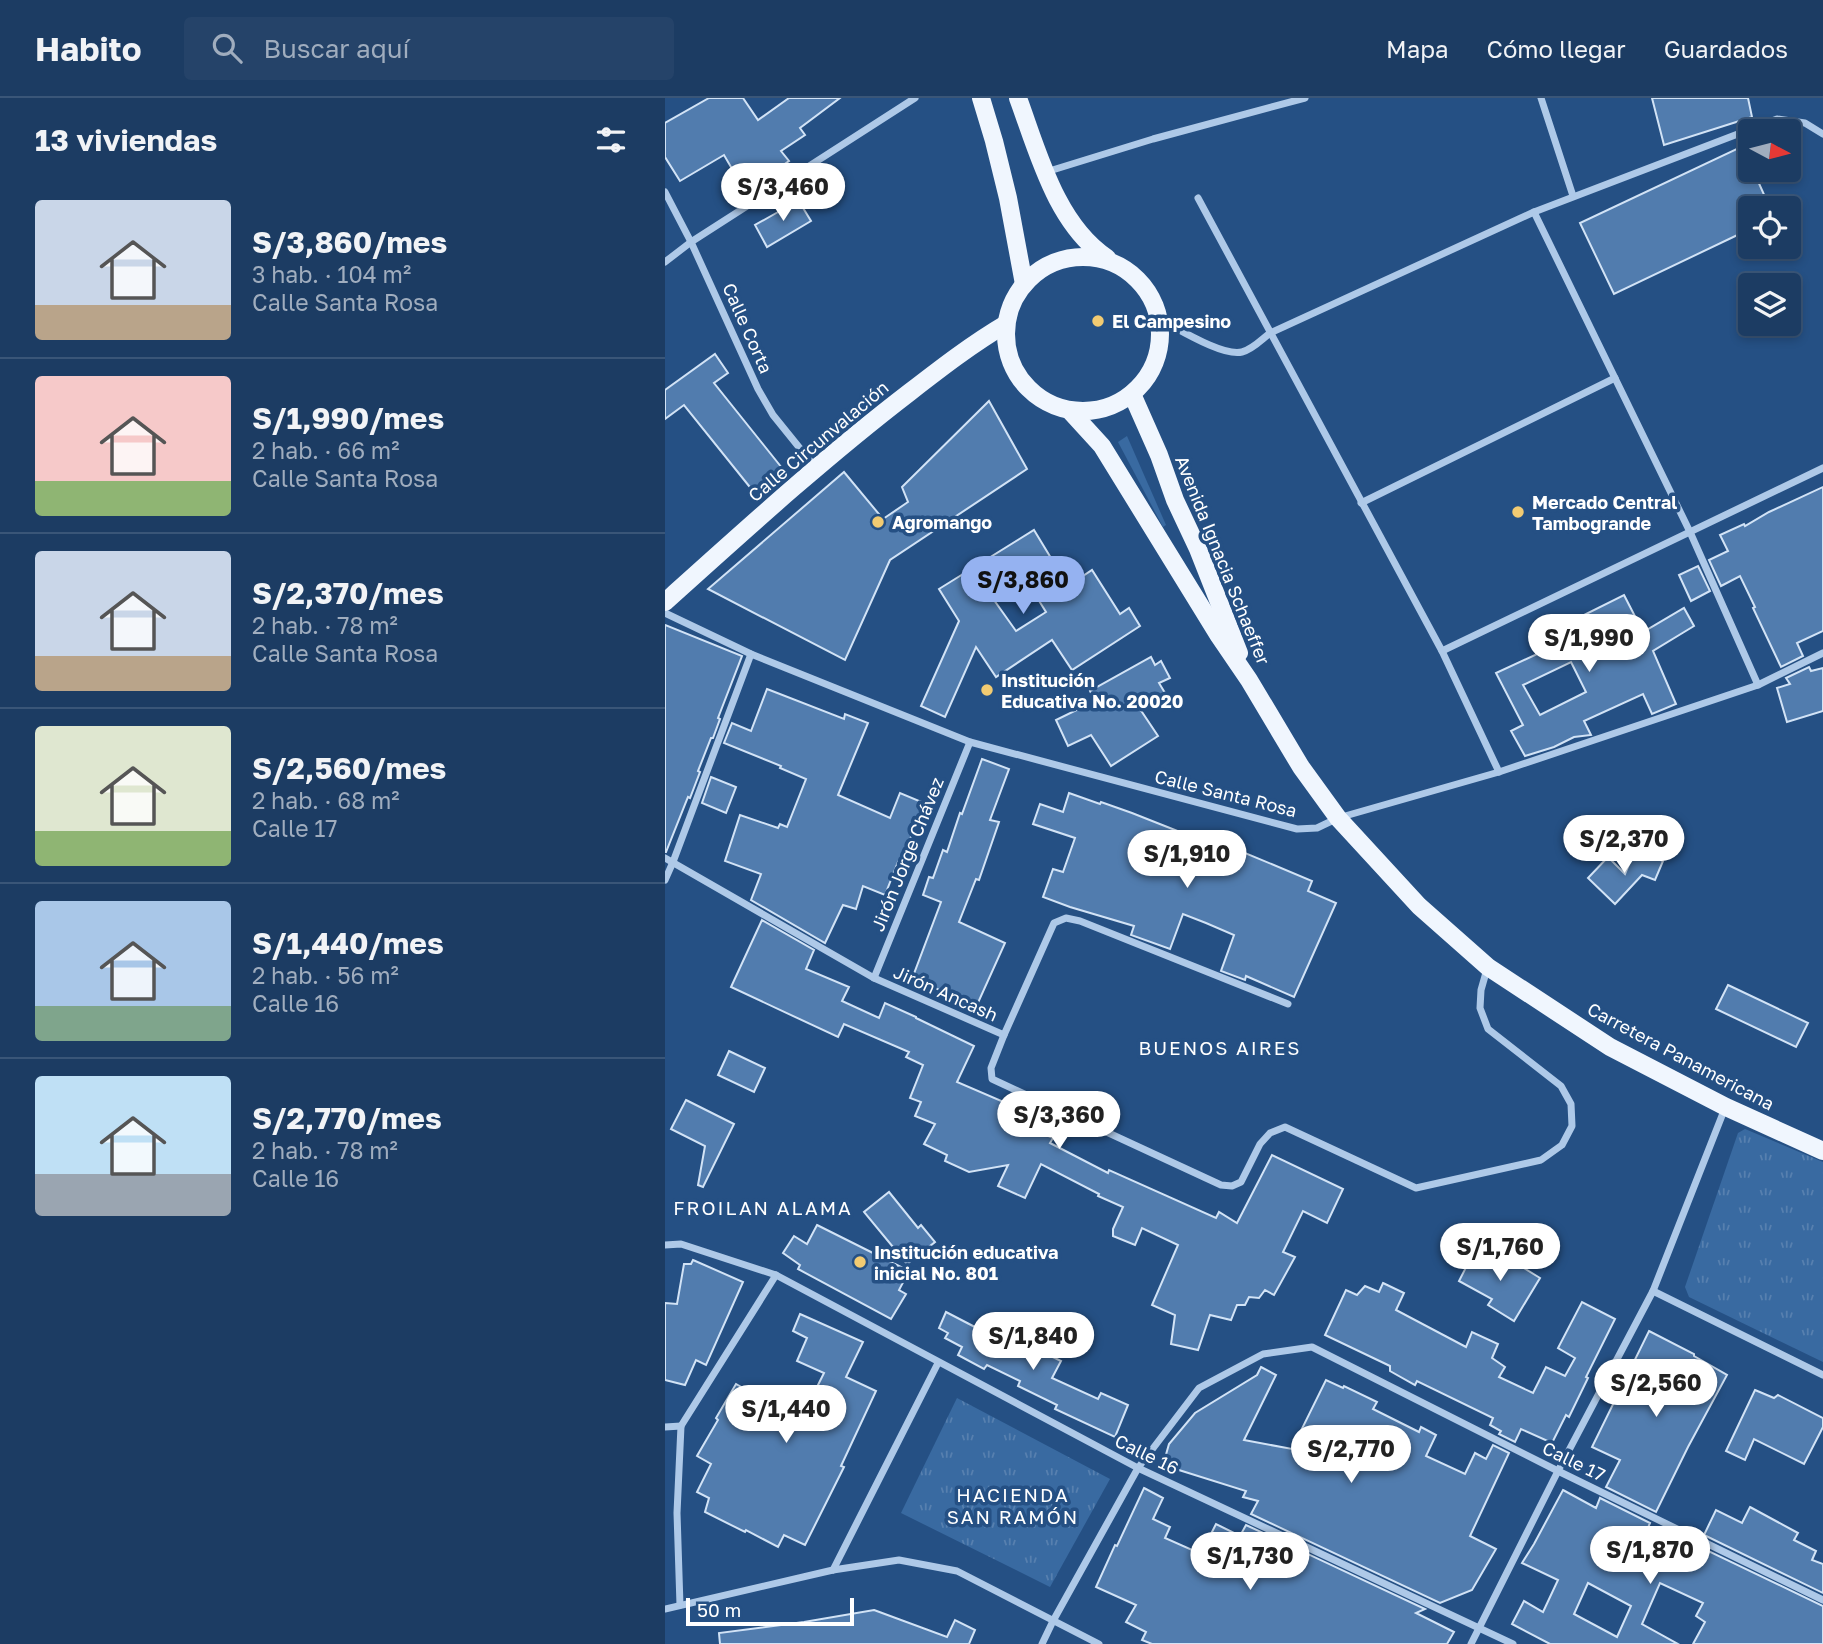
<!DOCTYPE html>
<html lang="es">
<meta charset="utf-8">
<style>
:root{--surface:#1c3c63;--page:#254369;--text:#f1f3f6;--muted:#a0adbe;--line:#3a5678;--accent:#95b2f1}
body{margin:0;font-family:"Golos Text",sans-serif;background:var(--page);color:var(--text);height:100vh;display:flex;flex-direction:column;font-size:26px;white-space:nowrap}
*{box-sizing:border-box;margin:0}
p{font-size:23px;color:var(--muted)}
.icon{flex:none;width:38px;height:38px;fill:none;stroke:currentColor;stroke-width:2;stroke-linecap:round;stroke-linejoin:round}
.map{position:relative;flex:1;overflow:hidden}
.sheet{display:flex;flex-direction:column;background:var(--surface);width:665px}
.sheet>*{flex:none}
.needle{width:46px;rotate:97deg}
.controls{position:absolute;left:1073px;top:21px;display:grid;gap:14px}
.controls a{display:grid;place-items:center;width:63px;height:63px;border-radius:7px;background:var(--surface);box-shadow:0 4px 10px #0003,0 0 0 2px var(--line);font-size:35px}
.scale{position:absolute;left:21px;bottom:18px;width:168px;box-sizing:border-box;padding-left:7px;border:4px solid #fff;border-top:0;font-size:19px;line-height:24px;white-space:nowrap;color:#fff;-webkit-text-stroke:5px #255084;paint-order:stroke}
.price{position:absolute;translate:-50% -60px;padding:0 16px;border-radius:24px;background:#fff;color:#222;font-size:23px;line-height:46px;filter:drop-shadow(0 2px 4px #0008)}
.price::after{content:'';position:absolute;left:50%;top:42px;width:21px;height:16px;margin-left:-10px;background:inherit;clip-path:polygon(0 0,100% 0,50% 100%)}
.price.selected{background:var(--accent);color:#111}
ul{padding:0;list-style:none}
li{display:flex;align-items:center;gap:21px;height:175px;padding:0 35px}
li+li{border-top:2px solid var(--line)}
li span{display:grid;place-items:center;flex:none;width:196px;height:140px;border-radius:7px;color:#555}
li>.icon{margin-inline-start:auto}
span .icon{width:84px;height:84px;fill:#fffc;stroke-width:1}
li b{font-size:30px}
h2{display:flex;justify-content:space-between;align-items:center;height:84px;padding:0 35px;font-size:30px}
header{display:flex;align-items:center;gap:42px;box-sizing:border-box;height:98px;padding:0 35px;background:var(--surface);border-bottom:2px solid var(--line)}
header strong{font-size:33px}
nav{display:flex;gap:38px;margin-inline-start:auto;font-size:24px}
.search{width:490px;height:63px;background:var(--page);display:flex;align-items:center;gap:18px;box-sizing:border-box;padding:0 24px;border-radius:7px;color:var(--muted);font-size:26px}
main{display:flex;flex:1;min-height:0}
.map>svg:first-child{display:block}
.grass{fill:#396aa1}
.park{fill:url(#park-tufts)}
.building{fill:#517cae;stroke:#d2e3f6;stroke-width:2;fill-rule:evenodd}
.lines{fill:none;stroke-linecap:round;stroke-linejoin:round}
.minor{stroke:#aec9e8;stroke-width:7}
.primary{stroke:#f0f6fe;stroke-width:18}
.poi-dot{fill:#f2cb72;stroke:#255084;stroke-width:2.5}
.labels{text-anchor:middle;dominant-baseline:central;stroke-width:7;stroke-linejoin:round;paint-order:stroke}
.poi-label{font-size:18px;font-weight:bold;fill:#fff;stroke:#255084;text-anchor:start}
.street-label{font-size:18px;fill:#fff;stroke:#255084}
.neighbourhood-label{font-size:19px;letter-spacing:2px;fill:#fff;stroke:#255084}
</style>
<header>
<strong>Habito</strong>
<div class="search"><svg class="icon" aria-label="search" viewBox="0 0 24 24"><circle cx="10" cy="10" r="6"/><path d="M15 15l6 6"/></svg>Buscar aquí</div>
<nav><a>Mapa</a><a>Cómo llegar</a><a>Guardados</a></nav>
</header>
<main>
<section class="sheet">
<h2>13 viviendas<svg class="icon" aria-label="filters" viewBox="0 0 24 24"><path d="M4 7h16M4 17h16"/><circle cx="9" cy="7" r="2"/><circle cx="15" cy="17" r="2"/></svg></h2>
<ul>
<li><span style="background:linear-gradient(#c9d6e8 75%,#b9a48a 0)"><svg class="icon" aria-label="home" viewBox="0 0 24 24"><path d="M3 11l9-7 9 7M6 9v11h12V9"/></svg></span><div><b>S/3,860/mes</b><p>3 hab. · 104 m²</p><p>Calle Santa Rosa</p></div></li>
<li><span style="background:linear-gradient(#f6c9c9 75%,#8fb573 0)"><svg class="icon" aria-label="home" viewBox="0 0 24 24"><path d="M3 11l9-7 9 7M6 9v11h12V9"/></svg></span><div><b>S/1,990/mes</b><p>2 hab. · 66 m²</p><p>Calle Santa Rosa</p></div></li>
<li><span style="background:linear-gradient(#c9d6e8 75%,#b9a48a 0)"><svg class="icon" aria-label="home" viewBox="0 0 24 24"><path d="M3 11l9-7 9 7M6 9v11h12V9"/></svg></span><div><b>S/2,370/mes</b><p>2 hab. · 78 m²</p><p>Calle Santa Rosa</p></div></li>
<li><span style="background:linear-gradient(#dfe7d0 75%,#8fb573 0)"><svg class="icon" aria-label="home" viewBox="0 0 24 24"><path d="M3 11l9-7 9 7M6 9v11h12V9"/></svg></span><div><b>S/2,560/mes</b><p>2 hab. · 68 m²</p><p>Calle 17</p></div></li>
<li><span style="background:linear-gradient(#a9c7e8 75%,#7fa58c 0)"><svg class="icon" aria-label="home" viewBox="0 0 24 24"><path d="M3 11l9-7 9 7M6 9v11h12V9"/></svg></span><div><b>S/1,440/mes</b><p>2 hab. · 56 m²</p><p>Calle 16</p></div></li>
<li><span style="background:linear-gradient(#bfe0f5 70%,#9aa5b1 0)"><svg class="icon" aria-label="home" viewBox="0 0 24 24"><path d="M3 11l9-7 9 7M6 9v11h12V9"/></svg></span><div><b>S/2,770/mes</b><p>2 hab. · 78 m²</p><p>Calle 16</p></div></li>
</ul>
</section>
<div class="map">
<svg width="1158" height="1546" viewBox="0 0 1158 1546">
<defs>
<pattern id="park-tufts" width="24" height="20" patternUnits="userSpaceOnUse" patternTransform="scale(1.75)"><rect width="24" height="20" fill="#396aa1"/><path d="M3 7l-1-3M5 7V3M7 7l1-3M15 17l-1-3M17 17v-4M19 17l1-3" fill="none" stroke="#5780af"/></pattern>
</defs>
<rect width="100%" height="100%" fill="#255084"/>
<path class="grass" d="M 462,338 L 501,427 L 498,429 L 453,344 Z"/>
<g class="park">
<path d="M 1080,1031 L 1158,1064 L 1158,1264 L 1024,1199 L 1020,1189 L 1073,1035 Z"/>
<path d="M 292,1300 L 445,1381 L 385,1489 L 236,1415 Z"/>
</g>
<g class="building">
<path d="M 44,0 L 78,0 L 93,22 L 124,0 L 175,0 L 135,30 L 140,37 L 116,53 L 124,63 L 80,93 L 59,57 L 15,83 L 0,59 L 0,25 Z"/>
<path d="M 987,0 L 1083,0 L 1087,19 L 999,47 Z"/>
<path d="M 1078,48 L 1085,64 L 1085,72 L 1088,72 L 1105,110 L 1085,110 L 1085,131 L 949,196 L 915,125 Z"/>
<path d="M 132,100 L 146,123 L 102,149 L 90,127 L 113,114 L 113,113 Z"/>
<path d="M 50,256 L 63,275 L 49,285 L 117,370 L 88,393 L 19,307 L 0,321 L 0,292 Z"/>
<path d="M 324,303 L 362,371 L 225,462 L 180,562 L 43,491 L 179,374 L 218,421 L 243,404 L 237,389 Z"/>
<path d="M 1158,389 L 1158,533 L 1132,545 L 1138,558 L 1116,569 L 1088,510 L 1090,509 L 1075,478 L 1056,488 L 1044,462 L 1063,453 L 1055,437 L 1079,426 L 1080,428 L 1104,414 Z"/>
<path d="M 369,432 L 403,488 L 427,472 L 455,516 L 464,510 L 475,528 L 407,572 L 387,542 L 331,579 L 311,549 L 280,619 L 256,608 L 294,523 L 274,491 ZM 361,482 L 381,514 L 351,533 L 329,502 Z"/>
<path d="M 1033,468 L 1045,493 L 1026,503 L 1014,477 Z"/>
<path d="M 959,497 L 978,534 L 1019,510 L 1029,528 L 988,553 L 1011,606 L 987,616 L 978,596 L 919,623 L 926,637 L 909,639 L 889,649 L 860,658 L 846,633 L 858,627 L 831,575 L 896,545 L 889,532 ZM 906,564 L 921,594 L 875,617 L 858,587 Z"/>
<path d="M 0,527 L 77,558 L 53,620 L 55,621 L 48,640 L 46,640 L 33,673 L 35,674 L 25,700 L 23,699 L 1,754 L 0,754 Z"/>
<path d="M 486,559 L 490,567 L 496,563 L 505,580 L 494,585 L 500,595 L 475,611 L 493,638 L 446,668 L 426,637 L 403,648 L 391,622 L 430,603 L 425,593 Z"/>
<path d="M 1144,569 L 1146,573 L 1158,570 L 1158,613 L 1122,624 L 1112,590 L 1125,586 L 1121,580 Z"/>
<path d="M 102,591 L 179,621 L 180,616 L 203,625 L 173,697 L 225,720 L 235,695 L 259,705 L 236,765 L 233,764 L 220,797 L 198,788 L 191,811 L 178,807 L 160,845 L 86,802 L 96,776 L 60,763 L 75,717 L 113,730 L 115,726 L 122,729 L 141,681 L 115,670 L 116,668 L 59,645 L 67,625 L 86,633 Z"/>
<path d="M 317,661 L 344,671 L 325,722 L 334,724 L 314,782 L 311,781 L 294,824 L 340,845 L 312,907 L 247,881 L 276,804 L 258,797 L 264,779 L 268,780 L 278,752 L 282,754 L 295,715 L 297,716 Z"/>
<path d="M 46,679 L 71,689 L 61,715 L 37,705 Z"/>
<path d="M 404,695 L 435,706 L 436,704 L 467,715 L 568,755 L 568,750 L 647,783 L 643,793 L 671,805 L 629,899 L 581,878 L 580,882 L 556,873 L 569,837 L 541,825 L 518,816 L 505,851 L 466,837 L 469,828 L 405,809 L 378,799 L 388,771 L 398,774 L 410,740 L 368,726 L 375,706 L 398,714 Z"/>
<path d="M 970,752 L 998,763 L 990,782 L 977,777 L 950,806 L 923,780 L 943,759 L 960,776 Z"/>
<path d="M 97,822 L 149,852 L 141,871 L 184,889 L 177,903 L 214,920 L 220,905 L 251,919 L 251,920 L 309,948 L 292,984 L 348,1008 L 343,1020 L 388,1040 L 385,1045 L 443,1075 L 444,1072 L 551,1120 L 554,1114 L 572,1125 L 607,1057 L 678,1091 L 662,1125 L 638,1113 L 618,1154 L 630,1159 L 609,1197 L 600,1192 L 594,1200 L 584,1199 L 580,1207 L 572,1207 L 566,1222 L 545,1217 L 533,1252 L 506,1246 L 510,1217 L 487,1207 L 513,1147 L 477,1130 L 470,1147 L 448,1138 L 448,1131 L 458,1109 L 433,1098 L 434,1096 L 376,1066 L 360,1100 L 333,1088 L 343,1067 L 304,1074 L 280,1063 L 282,1057 L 259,1046 L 270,1026 L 250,1018 L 256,1004 L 245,1000 L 258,967 L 241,959 L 244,954 L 179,926 L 173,939 L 66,889 Z"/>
<path d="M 1063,887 L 1143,925 L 1131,949 L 1051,911 Z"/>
<path d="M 64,953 L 100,970 L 89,994 L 53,977 Z"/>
<path d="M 21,1002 L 69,1026 L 38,1089 L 33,1087 L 40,1048 L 6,1031 Z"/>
<path d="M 224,1094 L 253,1130 L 256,1127 L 270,1144 L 242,1166 L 199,1114 Z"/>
<path d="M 152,1127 L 244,1173 L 234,1192 L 241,1196 L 226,1221 L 133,1171 L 135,1167 L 118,1155 L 129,1138 L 142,1146 Z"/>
<path d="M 811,1150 L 846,1169 L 849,1164 L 875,1180 L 849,1223 L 823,1207 L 827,1201 L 794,1183 Z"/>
<path d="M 28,1162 L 78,1184 L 41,1267 L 31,1262 L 20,1287 L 0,1282 L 0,1205 L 12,1206 L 19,1166 L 26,1166 Z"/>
<path d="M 718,1185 L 739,1195 L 731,1212 L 801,1249 L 807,1234 L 833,1246 L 827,1260 L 840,1269 L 834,1279 L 868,1295 L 881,1269 L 900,1278 L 910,1260 L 893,1250 L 917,1204 L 950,1221 L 921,1279 L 923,1280 L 904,1319 L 901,1317 L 887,1345 L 856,1331 L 850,1344 L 834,1336 L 836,1333 L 825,1327 L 828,1320 L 752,1283 L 750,1287 L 725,1273 L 725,1268 L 660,1237 L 681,1192 L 692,1197 L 700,1188 L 714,1194 Z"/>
<path d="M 281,1214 L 335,1242 L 342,1226 L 365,1238 L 361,1246 L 396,1263 L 387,1280 L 433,1301 L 436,1295 L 463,1307 L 450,1339 L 390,1311 L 392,1307 L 353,1288 L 355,1283 L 322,1267 L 319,1271 L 293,1257 L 297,1249 L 280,1240 L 283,1235 L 274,1230 Z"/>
<path d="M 135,1216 L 198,1244 L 181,1279 L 211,1293 L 176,1368 L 179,1369 L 140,1447 L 119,1437 L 113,1449 L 81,1432 L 80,1434 L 40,1414 L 44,1400 L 32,1394 L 46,1366 L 32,1358 L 53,1322 L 51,1320 L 71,1286 L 107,1306 L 108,1304 L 136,1321 L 159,1275 L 132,1263 L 142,1240 L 128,1233 Z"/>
<path d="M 984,1233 L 1029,1256 L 1029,1258 L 1062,1277 L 1023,1349 L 991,1414 L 941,1389 L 955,1362 L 927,1349 Z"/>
<path d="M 596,1269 L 611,1277 L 579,1342 L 627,1351 L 661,1282 L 678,1290 L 679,1288 L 712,1304 L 708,1311 L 754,1334 L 756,1329 L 771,1337 L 761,1358 L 800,1376 L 810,1355 L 821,1361 L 828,1347 L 844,1355 L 805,1438 L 831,1451 L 807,1492 L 775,1505 L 586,1416 L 593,1403 L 578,1399 L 581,1393 L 498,1367 L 504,1346 L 530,1315 L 592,1277 Z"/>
<path d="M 1090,1292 L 1109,1300 L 1113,1297 L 1158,1320 L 1158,1329 L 1139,1366 L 1089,1341 L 1080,1362 L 1061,1353 Z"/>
<path d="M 479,1390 L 498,1400 L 488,1421 L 505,1429 L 500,1440 L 536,1456 L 551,1426 L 575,1438 L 581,1427 L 760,1511 L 751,1515 L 789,1534 L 782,1546 L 487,1546 L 477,1542 L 481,1534 L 461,1524 L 471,1507 L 431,1489 L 450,1447 L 452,1448 Z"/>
<path d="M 898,1392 L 931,1410 L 935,1400 L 985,1425 L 982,1432 L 1028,1457 L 1033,1448 L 1158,1508 L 1158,1546 L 1028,1546 L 1040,1524 L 1031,1518 L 1038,1505 L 995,1485 L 977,1526 L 1013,1546 L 885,1546 L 847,1526 L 859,1503 L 878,1514 L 893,1482 L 857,1465 L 869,1446 ZM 923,1485 L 966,1508 L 952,1539 L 909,1516 Z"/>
<path d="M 1085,1409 L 1133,1435 L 1129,1442 L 1151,1453 L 1147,1462 L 1158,1466 L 1158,1495 L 1039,1437 L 1051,1412 L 1077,1425 Z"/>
<path d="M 209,1512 L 282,1539 L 290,1522 L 310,1532 L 304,1546 L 55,1546 L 54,1535 L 139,1524 Z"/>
</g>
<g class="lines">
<g class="minor">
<path d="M 876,0 L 908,98"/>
<path d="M 381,74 L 488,41 L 640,0"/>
<path d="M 0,94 L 26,144 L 93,291 L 108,317 L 150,369"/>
<path d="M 533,100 L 777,553 L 834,674"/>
<path d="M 869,114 L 1025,434 L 1093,587"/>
<path d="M 0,164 L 26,144 L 250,0"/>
<path d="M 494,221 C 512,230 558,259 577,254 C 588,251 596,242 605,235 L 869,114 L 1112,21 L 1140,25 L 1158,36"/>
<path d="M 696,405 L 950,280"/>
<path d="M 0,515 L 86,556 L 305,644 L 632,731 L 652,730 L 673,720 L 834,674 L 1093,587 L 1158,555"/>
<path d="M 777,553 L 1158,370"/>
<path d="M 0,760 L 209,880 L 339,937"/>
<path d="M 0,782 L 8,764 L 86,556"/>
<path d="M 209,880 L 305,644"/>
<path d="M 623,906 L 415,823 L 401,820 L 389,825 L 339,937 L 326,970 L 327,981 L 556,1087 L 567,1088 L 576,1084 L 595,1046 L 605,1035 L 620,1029 L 751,1090 L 876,1062 L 897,1047 L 907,1028 L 906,1006 L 896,988 L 823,931 L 815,910 L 816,892 L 822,871"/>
<path d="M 0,1147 L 16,1146 L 111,1177 L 473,1370 L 848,1546"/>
<path d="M 988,1193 L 1158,1277"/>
<path d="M 0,1329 L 16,1328"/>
<path d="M 168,1472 L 273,1265"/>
<path d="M 15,1507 L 12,1415 L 16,1328 L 111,1177"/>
<path d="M 0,1511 L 168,1472 L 234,1462 L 292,1473 L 434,1546"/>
<path d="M 377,1546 L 388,1523 L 473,1370 L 534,1290 L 598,1256 L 647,1249 L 893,1373 L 1158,1502"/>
<path d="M 806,1546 L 893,1373 L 988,1193 L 1060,1010"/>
</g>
<g class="primary">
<path d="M 316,0 L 329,43 L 343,100 L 359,186"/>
<path d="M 353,0 C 373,54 391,126 442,160"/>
<circle cx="418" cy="236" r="77"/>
<path d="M 467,296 L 494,357 L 510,402 L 533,451 L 574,555"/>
<path d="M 405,313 L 437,348 L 554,538 L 584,582 L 636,669 L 673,720 L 754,808 L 823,869 L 945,949 L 1061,1009 L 1158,1053"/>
<path d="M 0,504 C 80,432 159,360 245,294 C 276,270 307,246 341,226"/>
</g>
</g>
<g class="poi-dot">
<circle cx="433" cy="223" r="7"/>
<circle cx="853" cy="414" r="7"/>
<circle cx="213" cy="424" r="7"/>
<circle cx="322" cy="592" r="7"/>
<circle cx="195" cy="1164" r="7"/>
</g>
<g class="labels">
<g class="poi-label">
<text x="447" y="223">El Campesino</text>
<text x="867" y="404">Mercado Central<tspan x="867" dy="21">Tambogrande</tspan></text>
<text x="227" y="424">Agromango</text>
<text x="336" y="582">Institución<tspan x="336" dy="21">Educativa No. 20020</tspan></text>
<text x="209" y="1154">Institución educativa<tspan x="209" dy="21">inicial No. 801</tspan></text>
</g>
<g class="street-label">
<text transform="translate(83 230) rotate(66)">Calle Corta</text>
<text transform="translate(153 343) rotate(-40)">Calle Circunvalación</text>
<text transform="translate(558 462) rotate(68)">Avenida Ignacia Schaeffer</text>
<text transform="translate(561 695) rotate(14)">Calle Santa Rosa</text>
<text transform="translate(242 756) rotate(-68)">Jirón Jorge Chávez</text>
<text transform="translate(281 895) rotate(24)">Jirón Ancash</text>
<text transform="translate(1016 958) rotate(28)">Carretera Panamericana</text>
<text transform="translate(482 1356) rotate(26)">Calle 16</text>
<text transform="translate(909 1363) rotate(26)">Calle 17</text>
</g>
<g class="neighbourhood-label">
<text x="555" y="949">BUENOS AIRES</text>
<text x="98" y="1109">FROILAN ALAMA</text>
<text x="348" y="1396">HACIENDA<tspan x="348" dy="22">SAN RAMÓN</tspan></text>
</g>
</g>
</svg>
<div class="controls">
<a><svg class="needle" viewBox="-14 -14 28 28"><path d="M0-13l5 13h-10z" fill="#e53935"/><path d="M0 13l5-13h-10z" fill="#a0adbe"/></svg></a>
<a><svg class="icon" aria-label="locate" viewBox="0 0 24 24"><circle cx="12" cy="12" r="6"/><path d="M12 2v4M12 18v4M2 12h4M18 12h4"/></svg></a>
<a><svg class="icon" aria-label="layers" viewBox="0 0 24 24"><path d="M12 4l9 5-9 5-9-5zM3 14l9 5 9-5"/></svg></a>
</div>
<div class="scale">50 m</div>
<b class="price" style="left:118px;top:125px">S/3,460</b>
<b class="price selected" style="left:358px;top:518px">S/3,860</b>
<b class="price" style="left:924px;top:576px">S/1,990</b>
<b class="price" style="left:959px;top:777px">S/2,370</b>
<b class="price" style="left:522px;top:792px">S/1,910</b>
<b class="price" style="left:394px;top:1053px">S/3,360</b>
<b class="price" style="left:835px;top:1185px">S/1,760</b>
<b class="price" style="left:368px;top:1274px">S/1,840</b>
<b class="price" style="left:991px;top:1321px">S/2,560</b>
<b class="price" style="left:121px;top:1347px">S/1,440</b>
<b class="price" style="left:686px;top:1387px">S/2,770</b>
<b class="price" style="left:985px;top:1488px">S/1,870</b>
<b class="price" style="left:585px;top:1494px">S/1,730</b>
</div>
</main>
